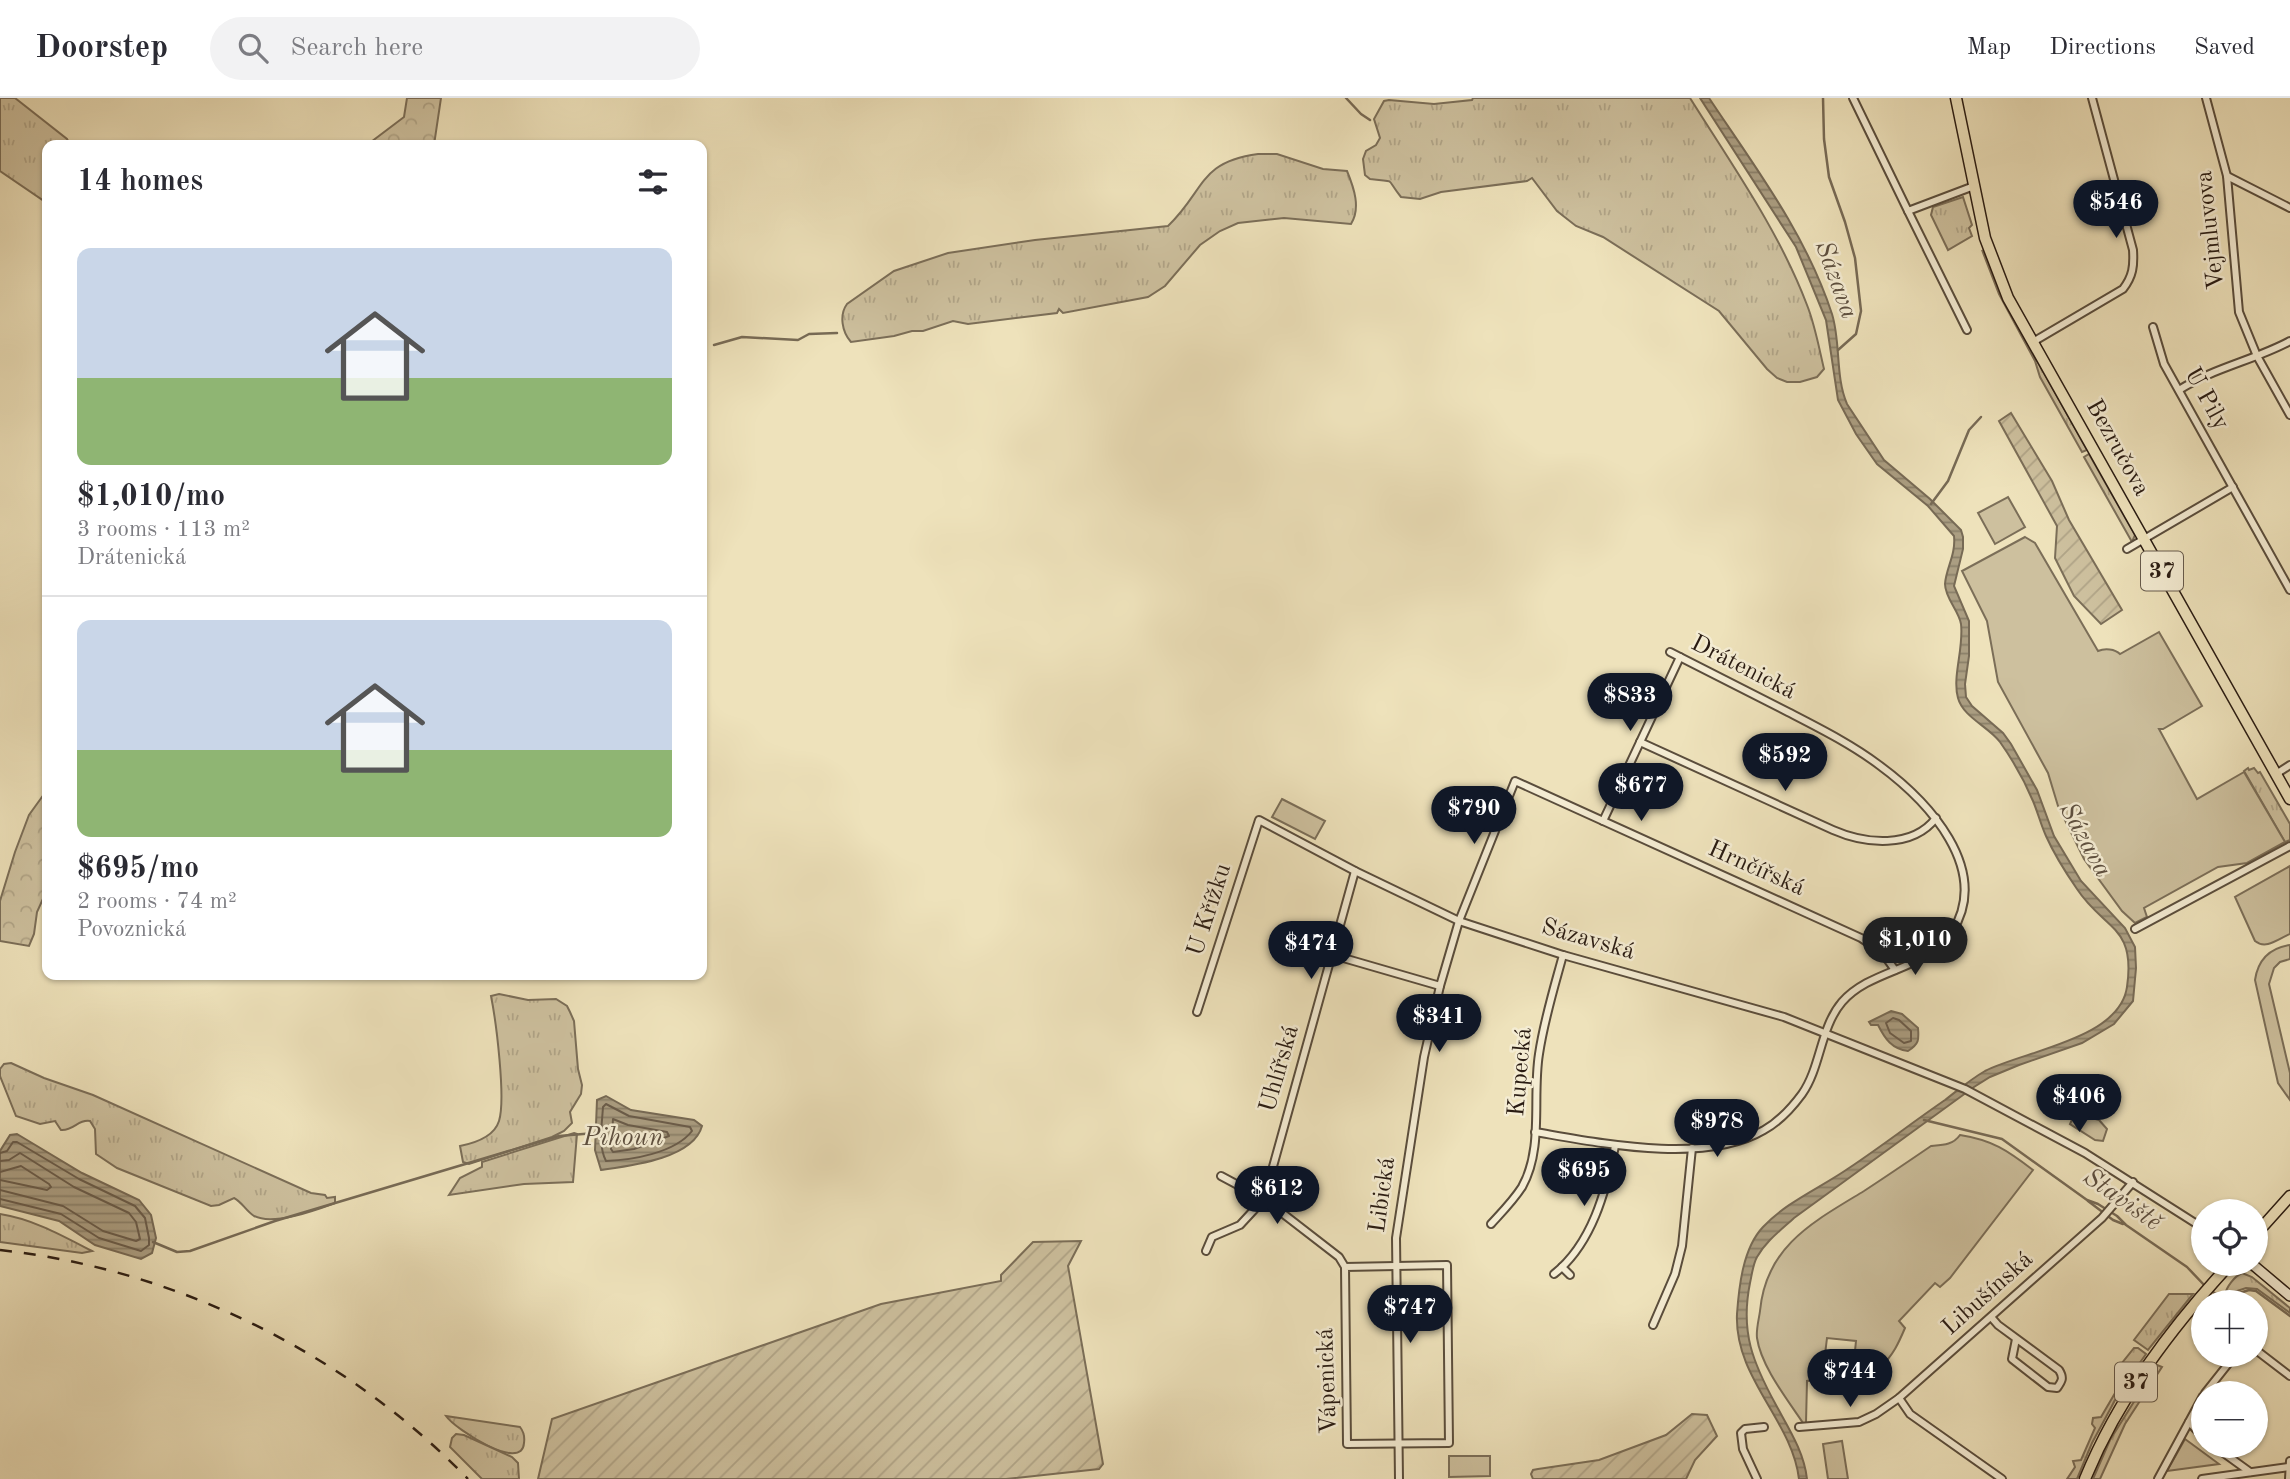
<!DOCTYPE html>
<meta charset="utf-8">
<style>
:root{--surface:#fff;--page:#f2f2f3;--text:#2b2b33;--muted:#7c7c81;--line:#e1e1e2;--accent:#111827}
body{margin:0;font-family:"Old Standard TT",serif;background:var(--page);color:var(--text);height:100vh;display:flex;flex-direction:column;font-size:26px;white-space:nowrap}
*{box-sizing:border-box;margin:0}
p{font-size:23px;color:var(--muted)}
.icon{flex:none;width:38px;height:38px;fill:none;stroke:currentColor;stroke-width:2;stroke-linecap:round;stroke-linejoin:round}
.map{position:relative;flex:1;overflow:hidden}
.sheet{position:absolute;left:42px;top:42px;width:665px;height:840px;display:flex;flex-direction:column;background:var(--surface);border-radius:14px;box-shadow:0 2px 5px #0004}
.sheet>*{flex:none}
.buttons{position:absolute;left:2191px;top:1101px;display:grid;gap:14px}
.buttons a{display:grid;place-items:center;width:77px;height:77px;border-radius:50%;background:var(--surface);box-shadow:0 2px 5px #0004;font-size:35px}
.price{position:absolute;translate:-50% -60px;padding:0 16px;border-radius:24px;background:var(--accent);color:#fff;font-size:23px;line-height:46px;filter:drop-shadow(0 2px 4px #0008)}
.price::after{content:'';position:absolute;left:50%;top:42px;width:21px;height:16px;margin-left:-10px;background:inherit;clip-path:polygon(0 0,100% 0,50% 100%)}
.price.active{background:#222;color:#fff}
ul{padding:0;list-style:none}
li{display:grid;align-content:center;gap:14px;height:371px;padding:0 35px}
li+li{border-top:2px solid var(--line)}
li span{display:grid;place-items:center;height:217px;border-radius:14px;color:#555}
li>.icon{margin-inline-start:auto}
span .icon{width:126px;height:126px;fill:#fffc;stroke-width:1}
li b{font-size:30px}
h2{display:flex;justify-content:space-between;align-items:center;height:84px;padding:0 35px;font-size:30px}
header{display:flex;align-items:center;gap:42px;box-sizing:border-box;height:98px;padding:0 35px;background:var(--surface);border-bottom:2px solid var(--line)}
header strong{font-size:33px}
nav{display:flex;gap:38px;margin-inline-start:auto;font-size:24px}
.search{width:490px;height:63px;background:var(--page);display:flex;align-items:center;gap:18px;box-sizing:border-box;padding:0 24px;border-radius:38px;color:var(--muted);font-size:26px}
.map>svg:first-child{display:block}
.grass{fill:url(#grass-tufts);stroke:#7b6e58;stroke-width:2}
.forest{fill:url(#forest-crowns);stroke:#7b6e58;stroke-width:2}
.park{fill:#cdc09e;stroke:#7b6e58;stroke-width:2}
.garden{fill:url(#garden-furrows);stroke:#7b6e58;stroke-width:2}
.water{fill:url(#water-rules);stroke:#776a55;stroke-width:2}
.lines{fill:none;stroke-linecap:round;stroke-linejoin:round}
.shore{stroke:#6a5c4a;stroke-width:2}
.stream{stroke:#776a55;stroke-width:2.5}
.street-casing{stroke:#5a4d3c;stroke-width:10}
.secondary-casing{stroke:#291b12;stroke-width:12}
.primary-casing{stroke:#291b12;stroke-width:13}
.street{stroke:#f4ecd3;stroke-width:6}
.secondary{stroke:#f4ecd3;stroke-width:9}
.primary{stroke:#eee2bb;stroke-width:10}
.rail{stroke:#291b12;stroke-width:2.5;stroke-dasharray:12 12;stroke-linecap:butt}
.labels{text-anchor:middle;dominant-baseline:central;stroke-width:5;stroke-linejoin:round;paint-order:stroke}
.shield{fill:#f4ecd3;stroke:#665a4c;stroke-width:2}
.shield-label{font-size:23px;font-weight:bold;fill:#291b12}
.street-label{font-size:24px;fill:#291b12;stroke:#f4ecd3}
.water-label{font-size:26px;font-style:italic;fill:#5d4f3f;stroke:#f4ecd3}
</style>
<header>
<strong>Doorstep</strong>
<div class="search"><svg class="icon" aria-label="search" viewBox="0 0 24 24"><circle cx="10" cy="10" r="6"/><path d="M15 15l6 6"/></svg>Search here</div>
<nav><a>Map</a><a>Directions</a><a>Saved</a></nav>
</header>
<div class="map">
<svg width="2290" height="1381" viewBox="0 0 2290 1381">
<defs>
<pattern id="grass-tufts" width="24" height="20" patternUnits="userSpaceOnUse" patternTransform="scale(1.75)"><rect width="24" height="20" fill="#cdc09e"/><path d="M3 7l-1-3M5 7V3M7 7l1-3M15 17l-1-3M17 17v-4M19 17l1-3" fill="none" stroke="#b0a487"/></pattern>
<pattern id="forest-crowns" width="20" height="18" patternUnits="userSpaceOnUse" patternTransform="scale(1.75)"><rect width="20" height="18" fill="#cdc09e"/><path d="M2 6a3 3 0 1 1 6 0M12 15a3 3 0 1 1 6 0" fill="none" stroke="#b0a487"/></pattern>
<pattern id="garden-furrows" width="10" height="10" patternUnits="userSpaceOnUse" patternTransform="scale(1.75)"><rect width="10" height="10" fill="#cdc09e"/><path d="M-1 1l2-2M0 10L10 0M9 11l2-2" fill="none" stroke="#b0a487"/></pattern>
<pattern id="water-rules" width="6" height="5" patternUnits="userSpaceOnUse" patternTransform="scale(1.75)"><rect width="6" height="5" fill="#ab9e82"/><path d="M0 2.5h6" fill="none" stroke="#8b8069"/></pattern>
</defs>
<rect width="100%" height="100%" fill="#eee2bb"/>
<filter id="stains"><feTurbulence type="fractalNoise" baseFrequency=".00286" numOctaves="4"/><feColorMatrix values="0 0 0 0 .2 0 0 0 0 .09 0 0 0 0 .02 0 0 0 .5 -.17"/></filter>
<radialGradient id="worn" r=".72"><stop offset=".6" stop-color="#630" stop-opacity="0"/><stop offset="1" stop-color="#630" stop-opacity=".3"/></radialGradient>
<g class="grass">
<path d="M 0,0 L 15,0 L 67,41 L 70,47 L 47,47 L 47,105 L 0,73 Z"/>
<path d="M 1473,0 L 1690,0 C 1732,67 1779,133 1807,207 C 1815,227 1819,250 1824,271 L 1817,279 L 1800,284 L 1787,284 L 1777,280 L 1767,271 L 1719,213 L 1603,139 L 1576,128 L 1557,113 L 1532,80 L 1527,83 L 1441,94 L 1420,101 L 1401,99 C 1384,78 1398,85 1370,81 L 1365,77 L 1363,61 L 1366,53 L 1376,47 L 1380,40 L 1374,21 L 1384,3 L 1389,2 L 1434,6 L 1472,2 Z"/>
<path d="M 1258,56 L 1277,56 L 1323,71 L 1347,73 C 1354,90 1361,110 1351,126 L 1284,120 L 1238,125 L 1220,133 L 1200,147 L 1165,188 L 1148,199 L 1063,215 L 1059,211 L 1057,215 L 968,226 L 953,223 L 923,233 L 912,233 L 894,238 L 851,244 C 842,234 839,217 847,206 L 894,173 L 948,155 L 1035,142 L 1168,128 C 1205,93 1198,64 1258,56 Z"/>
<path d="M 1963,99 L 1972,127 L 1969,130 L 1972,138 L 1948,152 L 1931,117 L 1933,109 Z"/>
<path d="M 1982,152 L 2013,219 L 2087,352 L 2082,354 L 2040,279 L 2035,263 L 1999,196 Z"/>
<path d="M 2089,356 L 2135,437 L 2132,444 L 2084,359 Z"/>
<path d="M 2248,670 L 2249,672 L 2254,670 L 2258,675 L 2260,674 L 2290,726 L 2290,742 L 2285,744 L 2244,673 Z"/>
<path d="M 499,896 L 528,902 L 556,901 L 567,908 L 570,914 L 574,923 L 578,971 L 582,987 L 581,996 L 570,1014 L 572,1025 L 564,1033 L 552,1039 L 469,1066 L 463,1064 L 460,1048 C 475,1045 494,1039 499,1023 C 506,1001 496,923 491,898 Z"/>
<path d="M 11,965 L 44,980 L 93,997 L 311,1095 L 325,1097 L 327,1100 L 335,1099 L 335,1105 C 316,1112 273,1128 254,1118 C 246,1113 242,1104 234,1100 L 219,1107 L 211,1108 L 117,1070 L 96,1056 L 95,1031 L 90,1023 C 78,1021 74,1033 61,1032 L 55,1023 L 40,1026 L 16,1018 L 0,978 L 0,971 L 4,966 Z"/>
<path d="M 574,1035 L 577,1036 L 573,1084 L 524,1086 L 449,1097 L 460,1080 L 482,1069 L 482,1064 Z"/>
<path d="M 0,1116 C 33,1121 63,1138 92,1153 L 82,1155 L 0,1144 Z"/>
<path d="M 2242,1175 L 2252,1179 L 2290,1210 L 2290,1215 L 2257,1191 L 2246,1190 L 2225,1197 C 2226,1189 2235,1178 2242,1175 Z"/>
<path d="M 2169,1196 L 2193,1196 L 2148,1252 L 2134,1242 Z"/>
<path d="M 2134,1250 L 2138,1250 L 2146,1256 L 2122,1290 L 2119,1290 L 2120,1293 L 2092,1345 L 2077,1381 L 2067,1381 L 2075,1369 L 2073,1363 L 2081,1362 L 2095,1330 L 2092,1326 L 2093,1320 L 2101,1319 L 2118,1290 L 2115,1285 L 2126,1269 L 2122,1265 Z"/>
<path d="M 2157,1267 L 2162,1269 L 2125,1326 L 2100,1381 L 2093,1381 L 2110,1342 Z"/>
<path d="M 446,1318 L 520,1329 C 524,1334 525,1338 524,1345 C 522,1375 455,1331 446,1318 Z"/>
<path d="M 456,1336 L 464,1337 L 512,1359 L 518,1365 L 519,1381 L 482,1381 L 450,1349 L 452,1340 Z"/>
</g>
<g class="forest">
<path d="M 407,0 L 441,0 L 434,47 L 367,47 L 404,19 Z"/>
<path d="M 47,692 L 47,792 L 37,814 L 34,836 L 29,848 L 0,843 L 0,803 L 15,754 L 29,717 Z"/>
</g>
<g class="park">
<path d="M 2008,399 L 2025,429 L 1995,446 L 1978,415 Z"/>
<path d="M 2025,439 L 2035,445 L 2098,553 C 2105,550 2115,551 2120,556 L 2159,534 L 2202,608 L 2163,631 L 2159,631 L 2197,701 L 2244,674 L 2285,744 L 2247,765 L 2218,769 L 2144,810 L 2147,819 L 2135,825 L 2122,813 L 2084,761 L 2058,708 L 2048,675 L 1998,584 L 1987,523 L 1962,473 Z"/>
<path d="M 1282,701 L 1325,723 L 1315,741 L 1272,719 Z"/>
<path d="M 2290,768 L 2290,836 C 2278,841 2266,852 2255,843 L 2235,799 Z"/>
<path d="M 2290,847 L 2290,861 L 2280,864 L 2274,870 L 2269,886 L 2290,975 L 2290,1002 L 2278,985 L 2255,882 C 2258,862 2270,850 2290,847 Z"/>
<path d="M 2075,1015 L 2099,1022 L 2107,1031 L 2103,1043 L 2095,1042 L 2070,1026 Z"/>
<path d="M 1960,1037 C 1992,1042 2007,1052 2033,1072 L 1950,1180 L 1940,1189 L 1935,1185 L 1899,1223 L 1905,1230 C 1899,1244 1893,1258 1881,1268 L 1878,1264 L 1875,1265 L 1877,1272 L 1856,1269 L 1854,1263 L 1856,1243 L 1827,1240 L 1822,1281 L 1807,1283 L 1806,1325 L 1803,1325 C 1787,1301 1761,1268 1757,1240 C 1756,1231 1759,1221 1760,1213 C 1766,1148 1813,1124 1864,1093 C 1887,1078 1909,1063 1931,1048 C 1943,1047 1953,1047 1960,1037 Z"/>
<path d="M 2185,1341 L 2219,1366 L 2167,1373 Z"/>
<path d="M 1842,1343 L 1848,1381 L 1828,1381 L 1823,1346 Z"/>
<path d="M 1449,1358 L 1490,1358 L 1490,1378 L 1449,1379 Z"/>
</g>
<g class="garden">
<path d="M 2011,315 L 2052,383 L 2069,422 L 2122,512 L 2101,526 L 2074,498 L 2055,460 L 2057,428 L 1999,323 Z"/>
<path d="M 1081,1143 L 1068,1168 L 1103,1366 L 1099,1371 L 1006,1381 L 538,1381 L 552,1321 L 881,1206 L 1001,1183 L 1001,1177 L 1033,1144 Z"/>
<path d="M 1692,1316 L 1707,1317 L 1717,1338 L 1695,1362 L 1686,1381 L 1533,1381 L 1531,1376 L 1533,1372 L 1538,1371 L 1599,1362 L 1666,1337 Z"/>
</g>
<g class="water">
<path d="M 1700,0 L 1709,0 C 1755,69 1806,136 1832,216 C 1841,245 1835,278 1847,306 L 1884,362 L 1930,401 L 1961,432 L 1963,439 L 1963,451 L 1954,488 L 1969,523 L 1969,558 L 1965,586 L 1966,599 L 1972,608 L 2003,635 L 2011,646 L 2037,692 L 2054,738 L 2081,783 L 2125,830 L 2135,849 L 2136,870 L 2133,903 L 2114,926 L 2082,945 L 2019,967 L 1990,979 L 1974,989 L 1794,1120 C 1781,1132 1766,1143 1757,1159 C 1753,1166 1752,1176 1750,1185 C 1740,1234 1753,1265 1776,1307 C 1789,1331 1804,1354 1807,1381 L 1799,1381 C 1792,1322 1734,1280 1737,1216 C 1739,1188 1743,1150 1763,1129 C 1786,1104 1822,1089 1849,1070 C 1882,1048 1913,1024 1945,1002 C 1958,992 1971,981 1985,973 C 2024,953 2120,941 2127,889 C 2136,827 2104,832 2077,791 C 2066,775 2054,756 2046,738 C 2041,727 2038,715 2033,703 C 2025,684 2012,661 2000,644 C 1989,629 1963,619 1958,600 C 1952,579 1964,550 1961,526 C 1959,513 1945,500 1945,486 C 1946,470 1956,457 1954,438 L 1928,408 L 1877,366 L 1856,336 L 1838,302 L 1826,222 L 1796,149 Z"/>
<path d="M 1891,913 L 1902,916 L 1918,930 C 1919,942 1919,946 1908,953 C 1892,951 1885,941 1878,927 L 1871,927 L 1869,924 Z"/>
<path d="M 606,998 L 631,1012 L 694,1022 L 702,1028 C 693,1061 629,1068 601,1072 L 595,1052 L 597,1002 Z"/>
<path d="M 17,1036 L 82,1075 L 139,1102 L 151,1117 L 156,1140 L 152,1155 L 141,1161 L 95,1147 L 59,1123 L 0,1108 L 0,1053 L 10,1037 Z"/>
</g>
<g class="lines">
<g class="shore">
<path d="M 1893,920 L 1899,922 L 1911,933 L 1911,943 L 1904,945 L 1890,935 L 1886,925 Z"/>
<path d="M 606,1006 L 629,1018 L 690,1029 L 692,1033 C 675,1055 632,1062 606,1063 C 598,1048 602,1026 603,1009 Z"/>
<path d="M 613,1021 L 628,1027 L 667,1034 L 669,1038 L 634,1051 L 613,1054 L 611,1051 Z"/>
<path d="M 0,1055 L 7,1053 L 13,1044 L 17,1044 L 79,1081 L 135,1108 L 145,1120 L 149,1140 L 149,1147 L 141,1153 L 99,1140 L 61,1116 L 0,1101"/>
<path d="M 0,1063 L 9,1062 L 20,1055 L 74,1089 L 129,1115 L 136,1124 L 140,1141 L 136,1143 L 103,1133 L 63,1108 L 0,1092"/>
<path d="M 0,1074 L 21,1068 L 49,1086 L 51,1089 L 47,1092 L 0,1082"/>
</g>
<g class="stream">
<path d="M 1346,0 L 1361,16 L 1370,22"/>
<path d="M 1823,0 L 1824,41 L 1829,79 L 1845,124 L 1855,160 L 1861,213 L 1856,236 L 1838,252"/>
<path d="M 714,247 L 742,239 L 798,242 L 809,236 L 837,235"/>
<path d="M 1931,406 L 1948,383 L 1969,332 L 1981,319"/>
<path d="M 1924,1022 L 2002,1041 L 2087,1102 L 2098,1106 L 2117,1118 L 2126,1127 L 2187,1169 L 2206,1189"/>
<path d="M 2088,1103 L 2113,1122 L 2123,1126"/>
<path d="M 153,1144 L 177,1154 L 190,1153 L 275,1123 L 559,1038 L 595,1035"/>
<path d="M 2211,1193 L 2224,1200 L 2249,1192 L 2256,1193 L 2290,1218"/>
</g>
<defs>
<g id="street">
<path d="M 1853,0 L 1908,113 L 1974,88"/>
<path d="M 2206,0 L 2227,78 L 2239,214 L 2257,258 L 2290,317"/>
<path d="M 2227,78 L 2290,110"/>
<path d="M 1908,113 L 1967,232"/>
<path d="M 2153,229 L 2164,266 L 2290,492"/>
<path d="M 2033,244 L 2123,191 C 2133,178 2134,168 2133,152 L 2092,0"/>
<path d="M 2179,292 C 2213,270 2255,262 2290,243"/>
<path d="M 2127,451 L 2233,389"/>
<path d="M 1640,644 L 1833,732 C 1865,746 1912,751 1936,720"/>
<path d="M 2276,676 L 2290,667"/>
<path d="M 1603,723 L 1680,559"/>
<path d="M 2135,831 L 2290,748"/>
<path d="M 1333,857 L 1440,888"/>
<path d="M 1197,914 L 1259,722 L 1355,773 L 1459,823 L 1563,857 L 1784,919 L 1965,991 L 2085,1055 L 2203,1130"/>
<path d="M 1535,1034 C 1600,1045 1705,1067 1764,1032 C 1780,1023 1791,1011 1802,996 C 1821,969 1820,930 1842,904 C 1872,870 1926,873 1952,834 C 1992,771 1928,703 1879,667 C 1851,646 1819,630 1788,614 C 1748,594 1709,574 1670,554"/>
<path d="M 1221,1078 L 1264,1101 L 1339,1159 L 1345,1169"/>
<path d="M 1491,1126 C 1502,1114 1513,1103 1522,1089 C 1544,1050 1532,999 1539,956 C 1544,922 1554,890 1563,857"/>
<path d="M 1206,1153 L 1212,1139 L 1240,1127 L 1264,1101 L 1355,773"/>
<path d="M 1447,1167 L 1449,1345 L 1347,1346 L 1345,1169 Z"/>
<path d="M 1562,1169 L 1570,1177"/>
<path d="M 1554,1176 C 1592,1146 1606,1093 1615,1048"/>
<path d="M 1991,1219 L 1998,1227 L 2059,1272 C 2064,1280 2062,1283 2057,1290 L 2048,1289 L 2012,1261 L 2016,1241"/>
<path d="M 1653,1227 L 1675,1176 L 1682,1148 L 1692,1050"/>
<path d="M 2256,1252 L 2290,1278"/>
<path d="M 2205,1295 L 2236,1256"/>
<path d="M 1899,1300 L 1910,1316 L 2002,1381"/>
<path d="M 2189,1324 L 2203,1339"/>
<path d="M 1799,1329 L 1859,1324 L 1876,1316 L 1899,1300 L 2102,1120 L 2133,1084"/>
<path d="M 2214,1348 L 2250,1374"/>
<path d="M 1399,1381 L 1396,1140 L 1424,959 L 1440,888 L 1459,823 L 1515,683 L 1861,840 L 1882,854 L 1895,872"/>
<path d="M 1757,1381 L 1743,1351 L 1741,1335 L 1745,1331 L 1764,1329"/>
<path d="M 2158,1381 L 2203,1298"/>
<path d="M 2202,1381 L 2289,1369"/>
<path d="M 2289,1381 L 2290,1363"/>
</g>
<path id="secondary" d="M 2252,1166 L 2290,1198"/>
<g id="primary">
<path d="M 1956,0 L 1985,140 L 2008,200 L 2290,701"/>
<path d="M 2256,1136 L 2290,1098"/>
<path d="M 2085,1381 C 2118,1300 2171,1230 2230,1166"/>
</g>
</defs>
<use href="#street" class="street-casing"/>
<use href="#secondary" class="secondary-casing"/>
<use href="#primary" class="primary-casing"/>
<use href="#street" class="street"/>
<use href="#secondary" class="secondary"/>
<use href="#primary" class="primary"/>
<path class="rail" d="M 0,1152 C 175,1171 346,1255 468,1381"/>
</g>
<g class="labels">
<g class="shield">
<rect x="2141" y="453.5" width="42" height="39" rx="5"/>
<rect x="2115" y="1264.5" width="42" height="39" rx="5"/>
</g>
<g class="shield-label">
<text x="2162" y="473">37</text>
<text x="2136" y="1284">37</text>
</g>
<g class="street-label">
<text transform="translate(2211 132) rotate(-96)">Vejmluvova</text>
<text transform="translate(2206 301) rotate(61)">U Pily</text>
<text transform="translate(2117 350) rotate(61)">Bezručova</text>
<text transform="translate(1743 570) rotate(27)">Drátenická</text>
<text transform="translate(1756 771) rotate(24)">Hrnčířská</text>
<text transform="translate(1210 812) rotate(-72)">U Křížku</text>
<text transform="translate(1588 842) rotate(16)">Sázavská</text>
<text transform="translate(1280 971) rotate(-74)">Uhlířská</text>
<text transform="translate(1521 974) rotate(-85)">Kupecká</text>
<text transform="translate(1383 1097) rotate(-82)">Libická</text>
<text transform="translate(1988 1196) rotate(-42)">Libušínská</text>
<text transform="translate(1328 1283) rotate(-92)">Vápenická</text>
</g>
<g class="water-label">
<text transform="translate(1836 182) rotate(70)">Sázava</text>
<text transform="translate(2085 742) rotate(61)">Sázava</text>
<text x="623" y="1040">Pihoun</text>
<text transform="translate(2122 1102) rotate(35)">Staviště</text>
</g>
</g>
<rect width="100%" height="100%" filter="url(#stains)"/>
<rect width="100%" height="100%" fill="url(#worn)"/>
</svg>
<div class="buttons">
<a><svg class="icon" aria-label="locate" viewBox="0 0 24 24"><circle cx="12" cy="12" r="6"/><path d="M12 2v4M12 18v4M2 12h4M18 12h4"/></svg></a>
<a>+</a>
<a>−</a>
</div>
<b class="price" style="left:2116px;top:142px">$546</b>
<b class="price" style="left:1630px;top:635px">$833</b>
<b class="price" style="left:1785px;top:695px">$592</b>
<b class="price" style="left:1641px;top:725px">$677</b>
<b class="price" style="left:1474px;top:748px">$790</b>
<b class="price active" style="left:1915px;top:879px">$1,010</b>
<b class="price" style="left:1311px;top:883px">$474</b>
<b class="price" style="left:1439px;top:956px">$341</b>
<b class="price" style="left:2079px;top:1036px">$406</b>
<b class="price" style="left:1717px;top:1061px">$978</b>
<b class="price" style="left:1584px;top:1110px">$695</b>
<b class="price" style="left:1277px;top:1128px">$612</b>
<b class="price" style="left:1410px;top:1247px">$747</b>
<b class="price" style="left:1850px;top:1311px">$744</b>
<section class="sheet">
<h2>14 homes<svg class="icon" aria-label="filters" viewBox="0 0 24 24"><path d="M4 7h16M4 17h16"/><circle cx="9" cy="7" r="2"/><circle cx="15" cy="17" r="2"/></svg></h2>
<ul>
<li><span style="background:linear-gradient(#c9d6e8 60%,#8fb573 0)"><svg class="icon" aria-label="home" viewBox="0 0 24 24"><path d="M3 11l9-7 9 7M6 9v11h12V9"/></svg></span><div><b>$1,010/mo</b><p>3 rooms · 113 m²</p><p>Drátenická</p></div></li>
<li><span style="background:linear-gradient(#c9d6e8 60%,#8fb573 0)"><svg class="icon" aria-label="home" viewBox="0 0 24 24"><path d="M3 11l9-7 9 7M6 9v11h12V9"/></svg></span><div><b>$695/mo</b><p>2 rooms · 74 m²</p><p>Povoznická</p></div></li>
</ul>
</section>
</div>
